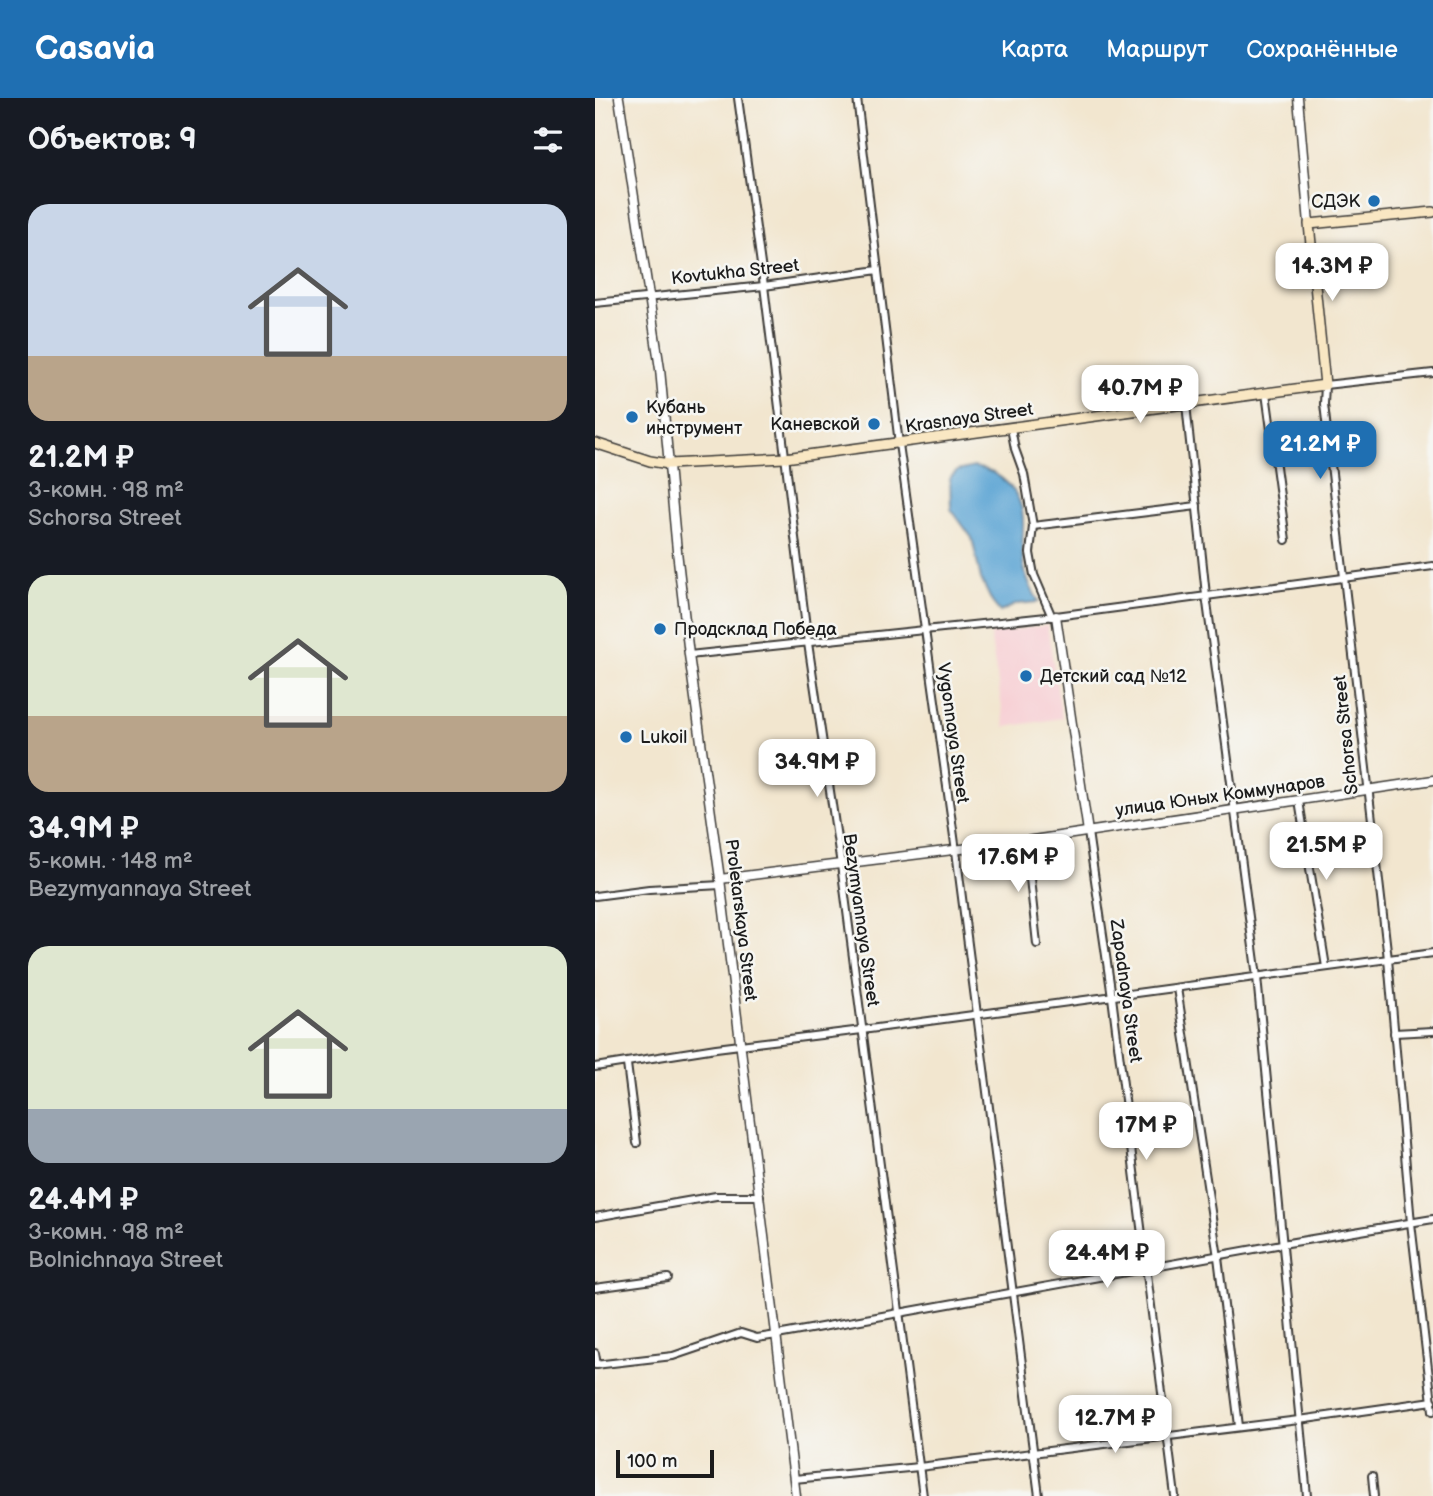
<!DOCTYPE html>
<html lang="ru">
<meta charset="utf-8">
<style>
:root{--surface:#171b24;--page:#20242c;--text:#f1f3f6;--muted:#9ea1a6;--accent:#1f6fb2}
body{margin:0;font-family:"Balsamiq Sans",sans-serif;background:var(--page);color:var(--text);height:100vh;display:flex;flex-direction:column;font-size:26px;white-space:nowrap}
*{box-sizing:border-box;margin:0}
p{font-size:23px;color:var(--muted)}
.icon{flex:none;width:38px;height:38px;fill:none;stroke:currentColor;stroke-width:2;stroke-linecap:round;stroke-linejoin:round}
.map{position:relative;flex:1;overflow:hidden}
.details{display:flex;flex-direction:column;background:var(--surface);width:595px}
.details>*{flex:none}
.scale{position:absolute;left:21px;bottom:18px;width:98px;box-sizing:border-box;padding-left:7px;border:4px solid #1c1c1c;border-top:0;font-size:19px;line-height:24px;white-space:nowrap;color:#1c1c1c;-webkit-text-stroke:5px #f6f6f2;paint-order:stroke}
.price{position:absolute;translate:-50% -60px;padding:0 16px;border-radius:14px;background:#fff;color:#222;font-size:23px;line-height:46px;filter:drop-shadow(0 2px 4px #0008)}
.price::after{content:'';position:absolute;left:50%;top:42px;width:21px;height:16px;margin-left:-10px;background:inherit;clip-path:polygon(0 0,100% 0,50% 100%)}
.price.current{background:var(--accent);color:#fff}
ul{padding:0;list-style:none}
li{display:grid;align-content:center;gap:14px;height:371px;padding:0 28px}
li span{display:grid;place-items:center;height:217px;border-radius:21px;color:#555}
li>.icon{margin-inline-start:auto}
span .icon{width:126px;height:126px;fill:#fffc;stroke-width:1}
li b{font-size:30px}
h2{display:flex;justify-content:space-between;align-items:center;height:84px;padding:0 28px;font-size:30px}
header{display:flex;align-items:center;gap:42px;box-sizing:border-box;height:98px;padding:0 35px;background:var(--accent);color:#fff}
header strong{font-size:33px}
nav{display:flex;gap:38px;margin-inline-start:auto;font-size:24px}
main{display:flex;flex:1;min-height:0}
.map>svg:first-child{display:block}
.built{fill:#f7cfd4}
.water{fill:#5da5d4;stroke:#3c6078;stroke-width:2}
.lines{fill:none;stroke-linecap:round;stroke-linejoin:round}
.minor-casing{stroke:#3c3a37;stroke-width:10}
.tertiary-casing{stroke:#3c3a37;stroke-width:11}
.secondary-casing{stroke:#3c3a37;stroke-width:12}
.minor{stroke:#fff;stroke-width:6}
.tertiary{stroke:#fff;stroke-width:8}
.secondary{stroke:#f9e7c3;stroke-width:9}
.poi-dot{fill:#1f6fb2;stroke:#f6f6f2;stroke-width:2.5}
.labels{text-anchor:middle;dominant-baseline:central;stroke-width:5;stroke-linejoin:round;paint-order:stroke}
.poi-label{font-size:18px;fill:#1c1c1c;stroke:#f6f6f2;text-anchor:start}
.street-label{font-size:18px;fill:#1c1c1c;stroke:#f6f6f2}
</style>
<header>
<strong>Casavia</strong>
<nav><a>Карта</a><a>Маршрут</a><a>Сохранённые</a></nav>
</header>
<main>
<section class="details">
<h2>Объектов: 9<svg class="icon" aria-label="filters" viewBox="0 0 24 24"><path d="M4 7h16M4 17h16"/><circle cx="9" cy="7" r="2"/><circle cx="15" cy="17" r="2"/></svg></h2>
<ul>
<li><span style="background:linear-gradient(#c9d6e8 70%,#b9a48a 0)"><svg class="icon" aria-label="home" viewBox="0 0 24 24"><path d="M3 11l9-7 9 7M6 9v11h12V9"/></svg></span><div><b>21.2M ₽</b><p>3-комн. · 98 m²</p><p>Schorsa Street</p></div></li>
<li><span style="background:linear-gradient(#dfe7d0 65%,#b9a48a 0)"><svg class="icon" aria-label="home" viewBox="0 0 24 24"><path d="M3 11l9-7 9 7M6 9v11h12V9"/></svg></span><div><b>34.9M ₽</b><p>5-комн. · 148 m²</p><p>Bezymyannaya Street</p></div></li>
<li><span style="background:linear-gradient(#dfe7d0 75%,#9aa5b1 0)"><svg class="icon" aria-label="home" viewBox="0 0 24 24"><path d="M3 11l9-7 9 7M6 9v11h12V9"/></svg></span><div><b>24.4M ₽</b><p>3-комн. · 98 m²</p><p>Bolnichnaya Street</p></div></li>
</ul>
</section>
<div class="map">
<svg width="838" height="1398" viewBox="0 0 838 1398">
<rect width="100%" height="100%" fill="#f6f6f2"/>
<filter id="ink" filterUnits="userSpaceOnUse"><feTurbulence type="fractalNoise" baseFrequency=".0143" numOctaves="2"/><feDisplacementMap in="SourceGraphic" scale="14" xChannelSelector="R" yChannelSelector="G"/><feConvolveMatrix kernelMatrix="1 2 1 2 8 2 1 2 1" color-interpolation-filters="sRGB"/></filter>
<filter id="wash" filterUnits="userSpaceOnUse"><feTurbulence type="fractalNoise" baseFrequency=".00686" numOctaves="4" result="noise"/><feDisplacementMap in="SourceGraphic" scale="28" xChannelSelector="R" yChannelSelector="G"/><feGaussianBlur stdDeviation="1.57" result="paint"/><feColorMatrix in="noise" values="0 0 0 0 0 0 0 0 0 0 0 0 0 0 0 0 0 1.4 0 .05"/><feComposite in="paint" operator="in"/></filter>
<g filter="url(#wash)">
<rect width="100%" height="100%" fill="#f2e6cf"/>
<path class="built" d="M 452,527 L 467,620 L 410,629 L 395,536 Z"/>
<path class="water" d="M 379,369 C 405,373 426,392 428,420 C 429,436 425,452 429,469 C 431,482 437,492 444,504 L 422,506 L 405,514 L 397,504 L 386,481 L 377,440 L 356,411 L 355,380 L 362,373 Z"/>
</g>
<g filter="url(#ink)">
<g class="lines">
<defs>
<g id="minor">
<path d="M 143,0 L 169,188 L 213,545 L 246,767 L 328,1398"/>
<path d="M 262,0 L 304,346 L 361,753 L 444,1398"/>
<path d="M 0,205 L 169,188 L 283,172"/>
<path d="M 838,275 L 730,287 L 729,306 L 793,861 L 816,1125 L 838,1313"/>
<path d="M 671,295 L 691,442"/>
<path d="M 591,306 L 611,497 L 662,879 L 712,1398"/>
<path d="M 416,330 L 420,351 L 429,376 L 438,428 L 435,455 L 439,477 L 457,519"/>
<path d="M 438,428 L 602,408"/>
<path d="M 94,557 L 461,518 L 838,468"/>
<path d="M 704,703 L 731,869"/>
<path d="M 493,734 L 517,899 L 580,1398"/>
<path d="M 431,743 L 442,846"/>
<path d="M 0,798 L 54,791 L 126,787"/>
<path d="M 582,890 L 623,1159 L 644,1328"/>
<path d="M 799,935 L 838,933"/>
<path d="M 32,966 L 42,1045"/>
<path d="M 0,969 L 121,950 L 267,932 L 838,855"/>
<path d="M 0,1119 L 121,1098 L 165,1098"/>
<path d="M 0,1190 L 73,1180"/>
<path d="M 0,1255 L 2,1267"/>
<path d="M 0,1267 L 78,1258 L 146,1235 L 162,1240 L 182,1237 L 687,1146 L 838,1121"/>
<path d="M 777,1378 L 779,1398"/>
<path d="M 199,1381 L 324,1369 L 704,1322 L 838,1303"/>
</g>
<g id="tertiary">
<path d="M 24,0 L 65,271 L 82,453 L 94,557 L 125,781 L 201,1398"/>
<path d="M 703,0 L 714,126"/>
<path d="M 461,518 L 493,734"/>
<path d="M 125,781 L 431,743 L 838,682"/>
</g>
<path id="secondary" d="M 0,345 L 55,363 L 74,366 L 190,360 L 730,287 L 714,126 L 838,114"/>
</defs>
<use href="#minor" class="minor-casing"/>
<use href="#tertiary" class="tertiary-casing"/>
<use href="#secondary" class="secondary-casing"/>
<use href="#minor" class="minor"/>
<use href="#tertiary" class="tertiary"/>
<use href="#secondary" class="secondary"/>
</g>
</g>
<g class="poi-dot">
<circle cx="779" cy="103" r="7"/>
<circle cx="37" cy="319" r="7"/>
<circle cx="279" cy="326" r="7"/>
<circle cx="65" cy="531" r="7"/>
<circle cx="431" cy="578" r="7"/>
<circle cx="31" cy="639" r="7"/>
</g>
<g class="labels">
<g class="poi-label">
<text x="765" y="103" text-anchor="end">СДЭК</text>
<text x="51" y="309">Кубань<tspan x="51" dy="21">инструмент</tspan></text>
<text x="265" y="326" text-anchor="end">Каневской</text>
<text x="79" y="531">Продсклад Победа</text>
<text x="445" y="578">Детский сад №12</text>
<text x="45" y="639">Lukoil</text>
</g>
<g class="street-label">
<text transform="translate(140 174) rotate(-6)">Kovtukha Street</text>
<text transform="translate(374 320) rotate(-8)">Krasnaya Street</text>
<text transform="translate(358 635) rotate(82)">Vygonnaya Street</text>
<text transform="translate(751 637) rotate(-96)">Schorsa Street</text>
<text transform="translate(625 698) rotate(-8)">улица Юных Коммунаров</text>
<text transform="translate(146 822) rotate(83)">Proletarskaya Street</text>
<text transform="translate(266 822) rotate(82)">Bezymyannaya Street</text>
<text transform="translate(531 893) rotate(82)">Zapadnaya Street</text>
</g>
</g>
</svg>
<div class="scale">100 m</div>
<b class="price" style="left:737px;top:205px">14.3M ₽</b>
<b class="price" style="left:545px;top:327px">40.7M ₽</b>
<b class="price current" style="left:725px;top:383px">21.2M ₽</b>
<b class="price" style="left:222px;top:701px">34.9M ₽</b>
<b class="price" style="left:731px;top:784px">21.5M ₽</b>
<b class="price" style="left:423px;top:796px">17.6M ₽</b>
<b class="price" style="left:551px;top:1064px">17M ₽</b>
<b class="price" style="left:512px;top:1192px">24.4M ₽</b>
<b class="price" style="left:520px;top:1357px">12.7M ₽</b>
</div>
</main>
